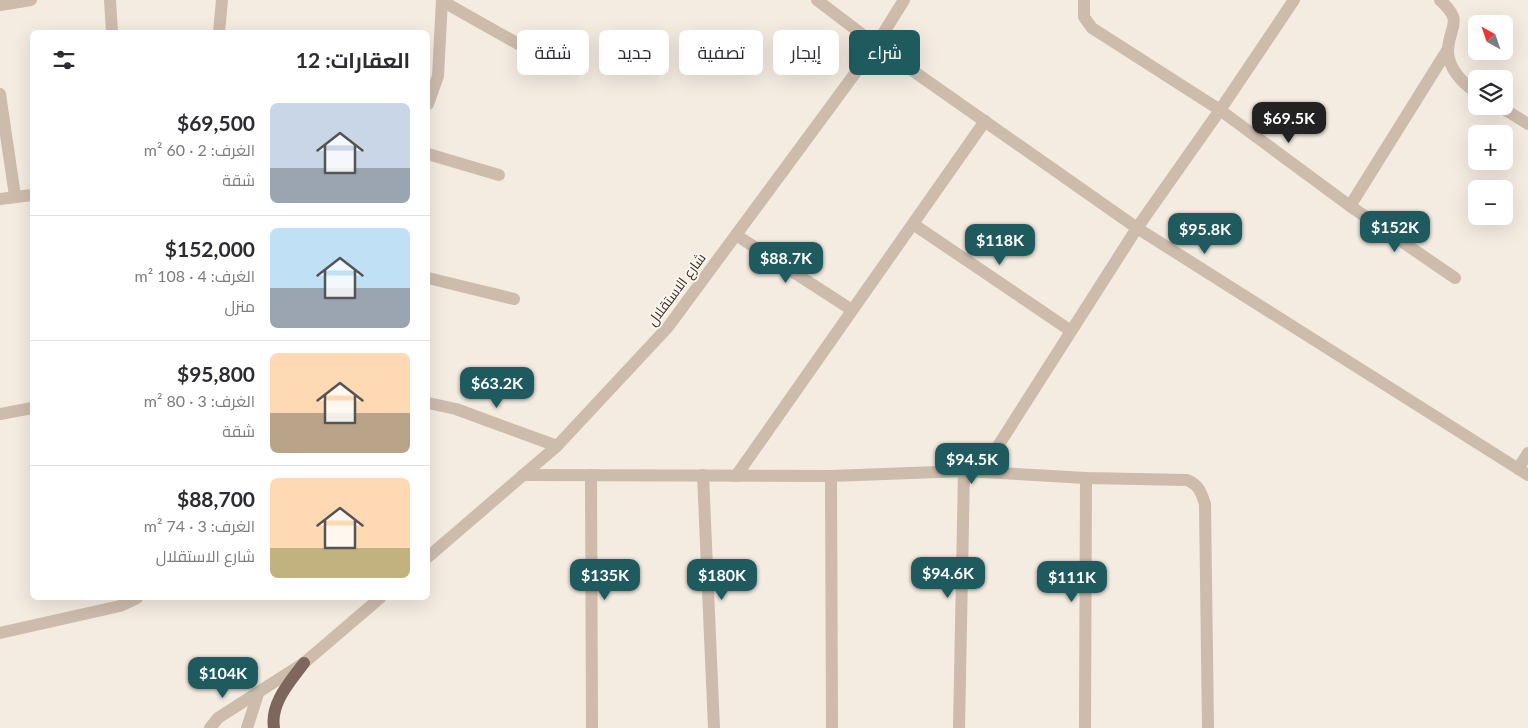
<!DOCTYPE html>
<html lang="ar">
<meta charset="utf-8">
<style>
:root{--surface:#fff;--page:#f7f7f7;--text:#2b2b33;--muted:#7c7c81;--line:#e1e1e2;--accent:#1f5a5e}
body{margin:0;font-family:Lato,Cairo,sans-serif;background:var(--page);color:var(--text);direction:rtl;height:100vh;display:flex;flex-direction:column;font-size:19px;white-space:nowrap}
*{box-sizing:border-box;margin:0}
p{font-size:16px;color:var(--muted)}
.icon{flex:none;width:28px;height:28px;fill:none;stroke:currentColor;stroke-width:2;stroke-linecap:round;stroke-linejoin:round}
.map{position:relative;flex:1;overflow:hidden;direction:ltr}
.sheet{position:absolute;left:30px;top:30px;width:400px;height:570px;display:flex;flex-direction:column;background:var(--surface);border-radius:8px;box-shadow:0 5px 20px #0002;direction:rtl}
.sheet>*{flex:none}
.top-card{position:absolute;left:445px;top:30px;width:475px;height:45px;direction:rtl;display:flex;gap:10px}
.needle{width:32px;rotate:320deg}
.tools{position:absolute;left:1468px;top:15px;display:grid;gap:10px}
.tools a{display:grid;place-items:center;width:45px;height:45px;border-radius:8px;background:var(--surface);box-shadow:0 5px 20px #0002;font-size:25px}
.price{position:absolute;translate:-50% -42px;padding:0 11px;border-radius:10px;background:var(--accent);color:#fff;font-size:16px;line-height:32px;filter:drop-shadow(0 1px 2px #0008)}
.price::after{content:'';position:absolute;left:50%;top:30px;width:15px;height:11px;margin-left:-8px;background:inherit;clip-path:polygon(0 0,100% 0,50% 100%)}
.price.on{background:#222;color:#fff}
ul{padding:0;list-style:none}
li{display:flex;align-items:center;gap:15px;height:125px;padding:0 20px}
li+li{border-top:1px solid var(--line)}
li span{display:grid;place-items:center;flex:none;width:140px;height:100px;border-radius:8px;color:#555}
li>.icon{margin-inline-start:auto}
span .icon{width:60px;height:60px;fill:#fffc;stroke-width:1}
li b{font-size:21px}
h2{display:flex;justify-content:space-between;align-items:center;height:60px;padding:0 20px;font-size:21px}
.chip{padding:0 18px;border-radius:8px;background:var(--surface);box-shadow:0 5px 20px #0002;font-size:18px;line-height:45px}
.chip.on{background:var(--accent);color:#fff}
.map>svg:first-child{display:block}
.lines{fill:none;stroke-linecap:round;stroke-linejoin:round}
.minor{stroke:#cdbbac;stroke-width:12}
.major{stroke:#7d675c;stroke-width:12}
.labels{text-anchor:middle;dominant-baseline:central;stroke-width:4;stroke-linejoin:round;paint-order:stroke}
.street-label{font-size:14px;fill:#3b302b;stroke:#fbf5ee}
</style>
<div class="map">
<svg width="1528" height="728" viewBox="0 0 1528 728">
<rect width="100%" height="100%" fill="#f4ebe1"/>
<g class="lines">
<g class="minor">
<path d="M 110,0 L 112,32"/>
<path d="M 817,0 L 876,45 L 1137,228 L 1528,475"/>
<path d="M 1084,0 L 1084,17 L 1092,28 L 1220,110 L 1350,206 L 1448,49"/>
<path d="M 1440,0 C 1464,22 1450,24 1448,49 C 1447,67 1462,83 1476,92"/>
<path d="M 442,1 L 536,54"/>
<path d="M 0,5 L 31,0"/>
<path d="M 219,32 L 222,0"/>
<path d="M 0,94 L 15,196"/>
<path d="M 428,104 L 438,76 L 442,0"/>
<path d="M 1499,106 L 1528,124"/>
<path d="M 428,154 L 499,175"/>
<path d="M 0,199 L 32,195"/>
<path d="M 1350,206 L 1455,278"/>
<path d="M 913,224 L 1071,331"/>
<path d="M 736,235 L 852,310"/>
<path d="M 428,278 L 514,299"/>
<path d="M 428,403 L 456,409 L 557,446"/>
<path d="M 0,414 L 32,408"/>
<path d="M 1518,469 L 1528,453"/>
<path d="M 982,471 L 1137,228 L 1220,110 L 1294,0"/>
<path d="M 523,475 L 831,476 L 964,471 L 1086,478 L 1187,480 C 1199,485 1201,492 1205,504 L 1208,728"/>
<path d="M 591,475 L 592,728"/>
<path d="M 703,475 L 714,728"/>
<path d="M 736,476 L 985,121"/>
<path d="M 831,476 L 832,728"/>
<path d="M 428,557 L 557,446 L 668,327 L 876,45 L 904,0"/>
<path d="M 0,633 L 120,606 L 137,598"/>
<path d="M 210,728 L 218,718 L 304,663 L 380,598"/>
<path d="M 247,728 L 258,694"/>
<path d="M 959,728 L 964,471"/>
<path d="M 1085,728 L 1086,478"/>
</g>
<path class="major" d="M 274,728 C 270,703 290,682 304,663"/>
</g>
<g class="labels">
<g class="street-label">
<text transform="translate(676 289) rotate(-53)">شارع الاستقلال</text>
</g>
</g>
</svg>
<div class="tools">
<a><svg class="needle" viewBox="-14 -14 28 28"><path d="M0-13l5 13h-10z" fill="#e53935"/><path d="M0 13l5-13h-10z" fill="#7c7c81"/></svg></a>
<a><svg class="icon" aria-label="layers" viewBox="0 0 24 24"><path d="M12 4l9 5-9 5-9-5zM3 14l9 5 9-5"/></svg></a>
<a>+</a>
<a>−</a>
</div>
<b class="price on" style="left:1289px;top:144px">$69.5K</b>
<b class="price" style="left:1395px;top:253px">$152K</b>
<b class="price" style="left:1205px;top:255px">$95.8K</b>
<b class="price" style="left:1000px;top:266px">$118K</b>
<b class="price" style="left:786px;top:284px">$88.7K</b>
<b class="price" style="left:497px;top:409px">$63.2K</b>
<b class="price" style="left:972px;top:485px">$94.5K</b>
<b class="price" style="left:948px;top:599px">$94.6K</b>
<b class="price" style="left:605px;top:601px">$135K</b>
<b class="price" style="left:722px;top:601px">$180K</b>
<b class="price" style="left:1072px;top:603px">$111K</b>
<b class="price" style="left:223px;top:699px">$104K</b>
<div class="top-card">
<a class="chip on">شراء</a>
<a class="chip">إيجار</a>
<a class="chip">تصفية</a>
<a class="chip">جديد</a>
<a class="chip">شقة</a>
</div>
<section class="sheet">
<h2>العقارات: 12<svg class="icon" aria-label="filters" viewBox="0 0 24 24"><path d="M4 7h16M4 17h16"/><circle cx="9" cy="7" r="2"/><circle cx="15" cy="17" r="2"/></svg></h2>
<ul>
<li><span style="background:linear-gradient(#c9d6e8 65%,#9aa5b1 0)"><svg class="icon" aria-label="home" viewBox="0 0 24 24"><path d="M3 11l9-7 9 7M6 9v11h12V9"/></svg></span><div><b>$69,500</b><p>الغرف: 2 · 60 m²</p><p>شقة</p></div></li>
<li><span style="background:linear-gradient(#bfe0f5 60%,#9aa5b1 0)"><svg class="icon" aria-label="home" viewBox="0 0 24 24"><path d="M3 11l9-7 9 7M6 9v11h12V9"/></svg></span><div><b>$152,000</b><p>الغرف: 4 · 108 m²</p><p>منزل</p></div></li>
<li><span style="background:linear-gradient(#ffd9b3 60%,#b9a48a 0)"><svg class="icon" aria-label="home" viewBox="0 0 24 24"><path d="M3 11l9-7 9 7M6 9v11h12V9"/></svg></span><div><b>$95,800</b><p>الغرف: 3 · 80 m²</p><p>شقة</p></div></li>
<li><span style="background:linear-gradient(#ffd9b3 70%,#c2b280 0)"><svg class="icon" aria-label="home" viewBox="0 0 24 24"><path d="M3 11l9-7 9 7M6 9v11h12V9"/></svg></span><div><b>$88,700</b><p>الغرف: 3 · 74 m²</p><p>شارع الاستقلال</p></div></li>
</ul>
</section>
</div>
